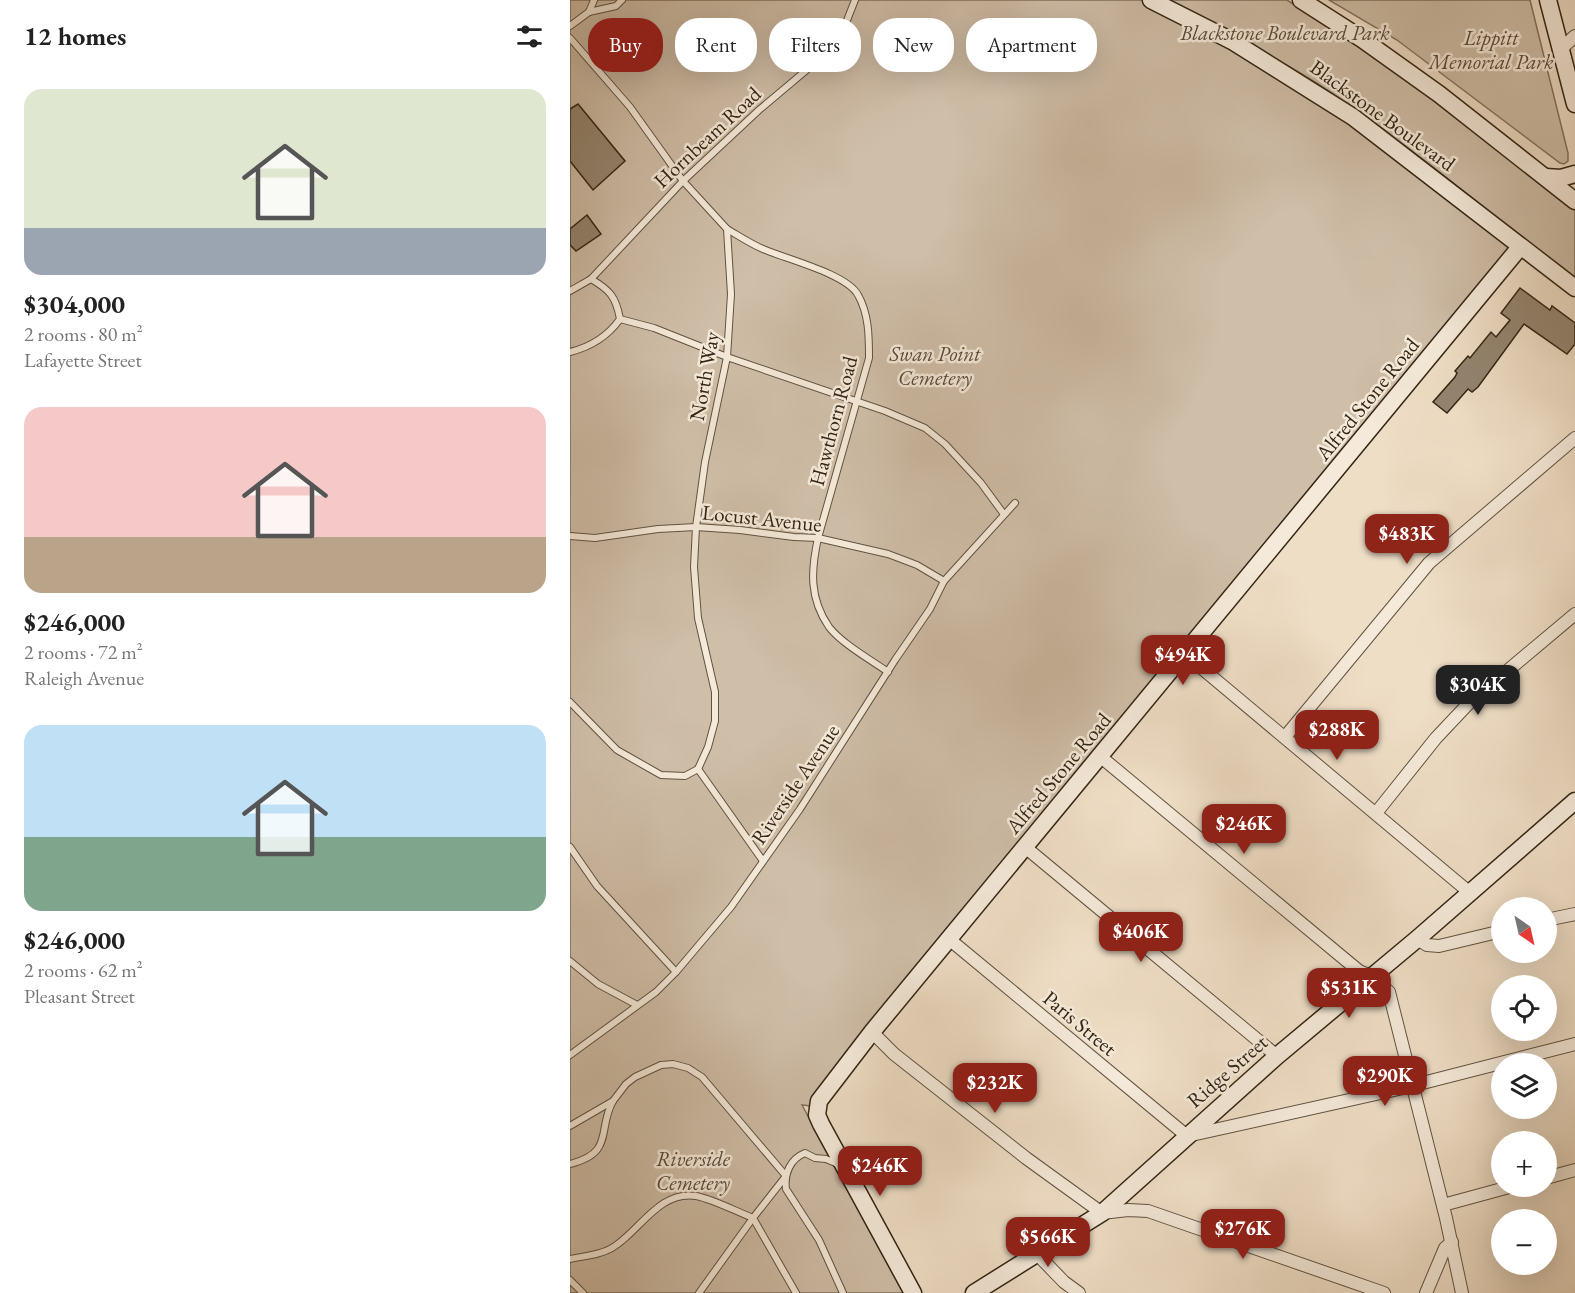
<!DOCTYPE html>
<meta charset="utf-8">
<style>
:root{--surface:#fff;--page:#f2f2f2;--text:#222;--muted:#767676;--accent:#8f2418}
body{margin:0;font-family:"EB Garamond",serif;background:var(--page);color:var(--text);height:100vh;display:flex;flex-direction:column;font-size:22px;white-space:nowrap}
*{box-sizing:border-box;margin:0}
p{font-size:20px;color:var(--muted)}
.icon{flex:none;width:33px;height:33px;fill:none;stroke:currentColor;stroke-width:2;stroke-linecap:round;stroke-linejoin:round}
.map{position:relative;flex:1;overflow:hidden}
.details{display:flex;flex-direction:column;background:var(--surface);width:570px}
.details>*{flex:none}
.banner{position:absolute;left:18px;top:18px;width:570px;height:54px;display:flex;gap:12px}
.needle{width:39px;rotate:146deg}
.fabs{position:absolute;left:921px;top:897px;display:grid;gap:12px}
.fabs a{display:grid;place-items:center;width:66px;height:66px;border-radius:50%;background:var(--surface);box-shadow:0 6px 24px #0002;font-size:30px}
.price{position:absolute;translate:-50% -51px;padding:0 14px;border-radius:12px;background:var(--accent);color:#fff;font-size:20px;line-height:39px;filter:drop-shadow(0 2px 3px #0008)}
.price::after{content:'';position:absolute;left:50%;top:36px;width:18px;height:14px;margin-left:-9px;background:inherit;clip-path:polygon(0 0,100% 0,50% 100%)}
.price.on{background:#222;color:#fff}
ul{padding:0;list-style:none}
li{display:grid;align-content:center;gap:12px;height:318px;padding:0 24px}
li span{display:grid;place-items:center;height:186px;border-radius:18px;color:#555}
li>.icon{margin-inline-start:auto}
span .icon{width:108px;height:108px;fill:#fffc;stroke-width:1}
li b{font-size:26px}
h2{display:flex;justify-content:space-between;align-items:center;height:72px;padding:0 24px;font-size:26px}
.pill{padding:0 21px;border-radius:24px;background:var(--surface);box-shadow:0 6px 24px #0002;font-size:21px;line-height:54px}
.pill.on{background:var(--accent);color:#fff}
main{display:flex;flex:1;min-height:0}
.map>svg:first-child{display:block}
.green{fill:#cfbea8;stroke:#80715e;stroke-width:1.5}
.building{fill:#948570;stroke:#322413;stroke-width:1.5}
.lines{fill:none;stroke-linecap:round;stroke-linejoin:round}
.lane-casing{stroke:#615240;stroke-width:8}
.street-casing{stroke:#615240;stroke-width:14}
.secondary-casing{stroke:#322413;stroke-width:19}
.lane{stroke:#f5eada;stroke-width:6}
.street{stroke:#f5eada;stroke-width:12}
.secondary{stroke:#f5eada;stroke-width:16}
.labels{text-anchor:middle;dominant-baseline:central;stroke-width:5;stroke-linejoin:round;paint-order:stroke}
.park-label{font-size:21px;font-style:italic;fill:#594a38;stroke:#f5eada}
.street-label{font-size:21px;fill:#322413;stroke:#f5eada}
</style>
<main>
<section class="details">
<h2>12 homes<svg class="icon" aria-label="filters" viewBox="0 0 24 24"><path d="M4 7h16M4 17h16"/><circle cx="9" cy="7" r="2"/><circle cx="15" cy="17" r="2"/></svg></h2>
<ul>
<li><span style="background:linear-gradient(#dfe7d0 75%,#9aa5b1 0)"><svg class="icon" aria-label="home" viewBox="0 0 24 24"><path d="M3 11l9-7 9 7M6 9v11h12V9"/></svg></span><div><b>$304,000</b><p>2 rooms · 80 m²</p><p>Lafayette Street</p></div></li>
<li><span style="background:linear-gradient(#f6c9c9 70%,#b9a48a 0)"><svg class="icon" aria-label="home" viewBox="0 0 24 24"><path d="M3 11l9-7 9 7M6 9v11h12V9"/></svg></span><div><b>$246,000</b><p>2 rooms · 72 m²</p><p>Raleigh Avenue</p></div></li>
<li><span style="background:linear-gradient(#bfe0f5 60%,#7fa58c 0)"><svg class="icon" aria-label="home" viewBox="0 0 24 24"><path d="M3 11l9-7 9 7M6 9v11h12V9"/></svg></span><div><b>$246,000</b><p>2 rooms · 62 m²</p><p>Pleasant Street</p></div></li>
</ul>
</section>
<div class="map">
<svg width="1005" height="1293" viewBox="0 0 1005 1293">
<rect width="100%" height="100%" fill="#efdec6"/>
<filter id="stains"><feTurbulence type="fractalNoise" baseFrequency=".00333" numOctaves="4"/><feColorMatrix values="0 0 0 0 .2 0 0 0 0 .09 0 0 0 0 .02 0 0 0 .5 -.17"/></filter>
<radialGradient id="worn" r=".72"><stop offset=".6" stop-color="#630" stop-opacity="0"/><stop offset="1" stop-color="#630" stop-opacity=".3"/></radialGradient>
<g class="green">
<path d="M 0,0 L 581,0 L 744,91 L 947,245 L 241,1106 L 232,1105 L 334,1293 L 0,1293 Z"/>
<path d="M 590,0 L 717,0 L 859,93 L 1005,209 L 1005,282 C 925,217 845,149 759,91 C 706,56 647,29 590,0 Z"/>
<path d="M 759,0 L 960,0 L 998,153 L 998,161 L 994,164 L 990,163 L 827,40 Z"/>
</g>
<g class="building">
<path d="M 8,104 L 55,161 L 23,190 L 0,161 L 0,109 Z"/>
<path d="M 17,215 L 31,234 L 6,251 L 0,245 L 0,229 Z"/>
<path d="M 950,288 L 980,310 L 982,306 L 1005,323 L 1005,344 L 997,354 L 954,324 L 908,387 L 902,392 L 898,389 L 877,413 L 863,402 L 885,377 L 887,373 L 885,371 L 898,356 L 900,358 L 921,332 L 926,337 L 940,320 L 931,313 Z"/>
</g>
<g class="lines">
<defs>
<g id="lane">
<path d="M 19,12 L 24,0"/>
<path d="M 0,26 L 19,12 L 46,6 L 52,0"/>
<path d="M 0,38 L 60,107 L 113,181 L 157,229 L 161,294 L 157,357 L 135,462 L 126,527 L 124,567 L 128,618 L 145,692 L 145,721 L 138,747 L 128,769"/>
<path d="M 157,229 C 169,236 181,244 193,249 C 216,259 277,274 288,295 C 299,314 299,337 299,358 L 248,538 C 241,570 239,598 259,627 C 271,643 301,660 318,672"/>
<path d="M 0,291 L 21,279 L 113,181 L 189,110 L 258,52 L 272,33 L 285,0"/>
<path d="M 50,319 L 84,328 L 157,357 L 315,411 L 355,428 L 375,444 L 411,483 L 433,513"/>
<path d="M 0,352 C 20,347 38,336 50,319 C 46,297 40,290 21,279"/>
<path d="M 0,536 L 25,538 L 88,529 L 126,527 L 170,530 L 224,537 L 248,538 L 318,554 L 347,565 L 374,581"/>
<path d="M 0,702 L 47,750 L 91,775 L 115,776 L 128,769 L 193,861"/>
<path d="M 0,847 L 27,886 L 106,972"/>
<path d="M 0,961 L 28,984 L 67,1005"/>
<path d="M 0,1055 L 86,992 L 106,972 L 161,907 L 230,809 L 325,660 L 360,609 L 374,581 L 445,503"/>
<path d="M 0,1126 L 43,1101 L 56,1084 L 65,1077 L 91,1065 L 103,1064 L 118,1068 L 132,1077 L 216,1176 L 183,1218 L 226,1293"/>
<path d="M 0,1164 C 45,1153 27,1129 43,1101"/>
<path d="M 268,1164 L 256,1159 L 245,1158 L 235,1153 C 220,1159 214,1174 216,1189 L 249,1240 L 273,1293"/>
<path d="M 0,1259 C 14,1256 32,1255 45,1246 C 70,1230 90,1190 126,1196 C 145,1200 165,1211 183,1218 L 129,1293"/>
<path d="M 0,1280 L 13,1293"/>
</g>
<g id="street">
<path d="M 991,49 L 1005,36"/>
<path d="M 616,655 L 899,892"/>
<path d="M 715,737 L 859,563 L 1005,438"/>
<path d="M 531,757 L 789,971 L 803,977 L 819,992 L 876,1218 L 892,1293"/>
<path d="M 806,813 L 866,738 L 899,703 L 1005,614"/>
<path d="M 455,847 L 707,1056"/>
<path d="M 976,920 L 1005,914"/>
<path d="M 379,939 L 617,1136 L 833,1088 L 1005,1044"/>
<path d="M 847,939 L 857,945 L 869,946 L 932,931"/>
<path d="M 302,1032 L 324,1054 L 456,1158 L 532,1213 L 558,1210 L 578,1211 L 814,1293"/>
<path d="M 976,1178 L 1005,1170"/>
<path d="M 873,1205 L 943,1186"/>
<path d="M 467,1254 L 494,1282 L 509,1293"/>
<path d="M 856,1293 L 875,1248 L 882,1242"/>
</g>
<g id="secondary">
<path d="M 581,0 L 662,41 L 783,117 L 1005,288"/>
<path d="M 731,0 L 792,39 L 869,94 L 1005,201"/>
<path d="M 978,0 L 1005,104"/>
<path d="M 976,177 L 991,178 L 1005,174"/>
<path d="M 343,1293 L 251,1124 L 247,1115 L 249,1101 L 302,1032 L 950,247"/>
<path d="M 404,1293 L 532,1213 L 707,1056 L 847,939 L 1005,801"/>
</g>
</defs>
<use href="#lane" class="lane-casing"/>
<use href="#street" class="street-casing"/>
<use href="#secondary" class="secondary-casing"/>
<use href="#lane" class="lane"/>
<use href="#street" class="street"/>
<use href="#secondary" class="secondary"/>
</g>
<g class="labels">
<g class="park-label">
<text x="715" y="32">Blackstone Boulevard Park</text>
<text x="921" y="37">Lippitt<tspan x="921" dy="24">Memorial Park</tspan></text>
<text x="365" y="353">Swan Point<tspan x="365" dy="24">Cemetery</tspan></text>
<text x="123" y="1158">Riverside<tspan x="123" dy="24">Cemetery</tspan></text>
</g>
<g class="street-label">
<text transform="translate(813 115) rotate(36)">Blackstone Boulevard</text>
<text transform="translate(137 137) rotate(-43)">Hornbeam Road</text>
<text transform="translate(134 376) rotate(-80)">North Way</text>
<text transform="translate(797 399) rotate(-51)">Alfred Stone Road</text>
<text transform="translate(263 421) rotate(-75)">Hawthorn Road</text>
<text transform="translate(192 518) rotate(6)">Locust Avenue</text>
<text transform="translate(488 773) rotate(-50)">Alfred Stone Road</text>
<text transform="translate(225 784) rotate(-56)">Riverside Avenue</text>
<text transform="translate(510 1023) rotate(40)">Paris Street</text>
<text transform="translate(657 1071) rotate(-41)">Ridge Street</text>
</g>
</g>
<rect width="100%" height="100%" filter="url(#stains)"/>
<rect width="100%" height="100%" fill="url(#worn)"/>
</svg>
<div class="fabs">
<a><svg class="needle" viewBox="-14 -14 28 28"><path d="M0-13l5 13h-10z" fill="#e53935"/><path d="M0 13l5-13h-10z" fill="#767676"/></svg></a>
<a><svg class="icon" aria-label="locate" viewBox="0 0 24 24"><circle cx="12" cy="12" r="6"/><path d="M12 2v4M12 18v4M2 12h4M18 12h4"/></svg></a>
<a><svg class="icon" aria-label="layers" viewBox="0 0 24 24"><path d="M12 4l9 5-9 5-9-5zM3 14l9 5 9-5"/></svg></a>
<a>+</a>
<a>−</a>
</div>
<b class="price" style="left:837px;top:565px">$483K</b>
<b class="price" style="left:613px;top:686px">$494K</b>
<b class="price on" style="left:908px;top:716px">$304K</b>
<b class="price" style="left:767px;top:761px">$288K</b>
<b class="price" style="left:674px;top:855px">$246K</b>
<b class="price" style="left:571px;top:963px">$406K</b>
<b class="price" style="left:779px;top:1019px">$531K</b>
<b class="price" style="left:815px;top:1107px">$290K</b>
<b class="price" style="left:425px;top:1114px">$232K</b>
<b class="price" style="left:310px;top:1197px">$246K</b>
<b class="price" style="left:673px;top:1260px">$276K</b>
<b class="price" style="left:478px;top:1268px">$566K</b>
<div class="banner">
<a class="pill on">Buy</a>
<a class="pill">Rent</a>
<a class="pill">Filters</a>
<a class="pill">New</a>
<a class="pill">Apartment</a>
</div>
</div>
</main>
